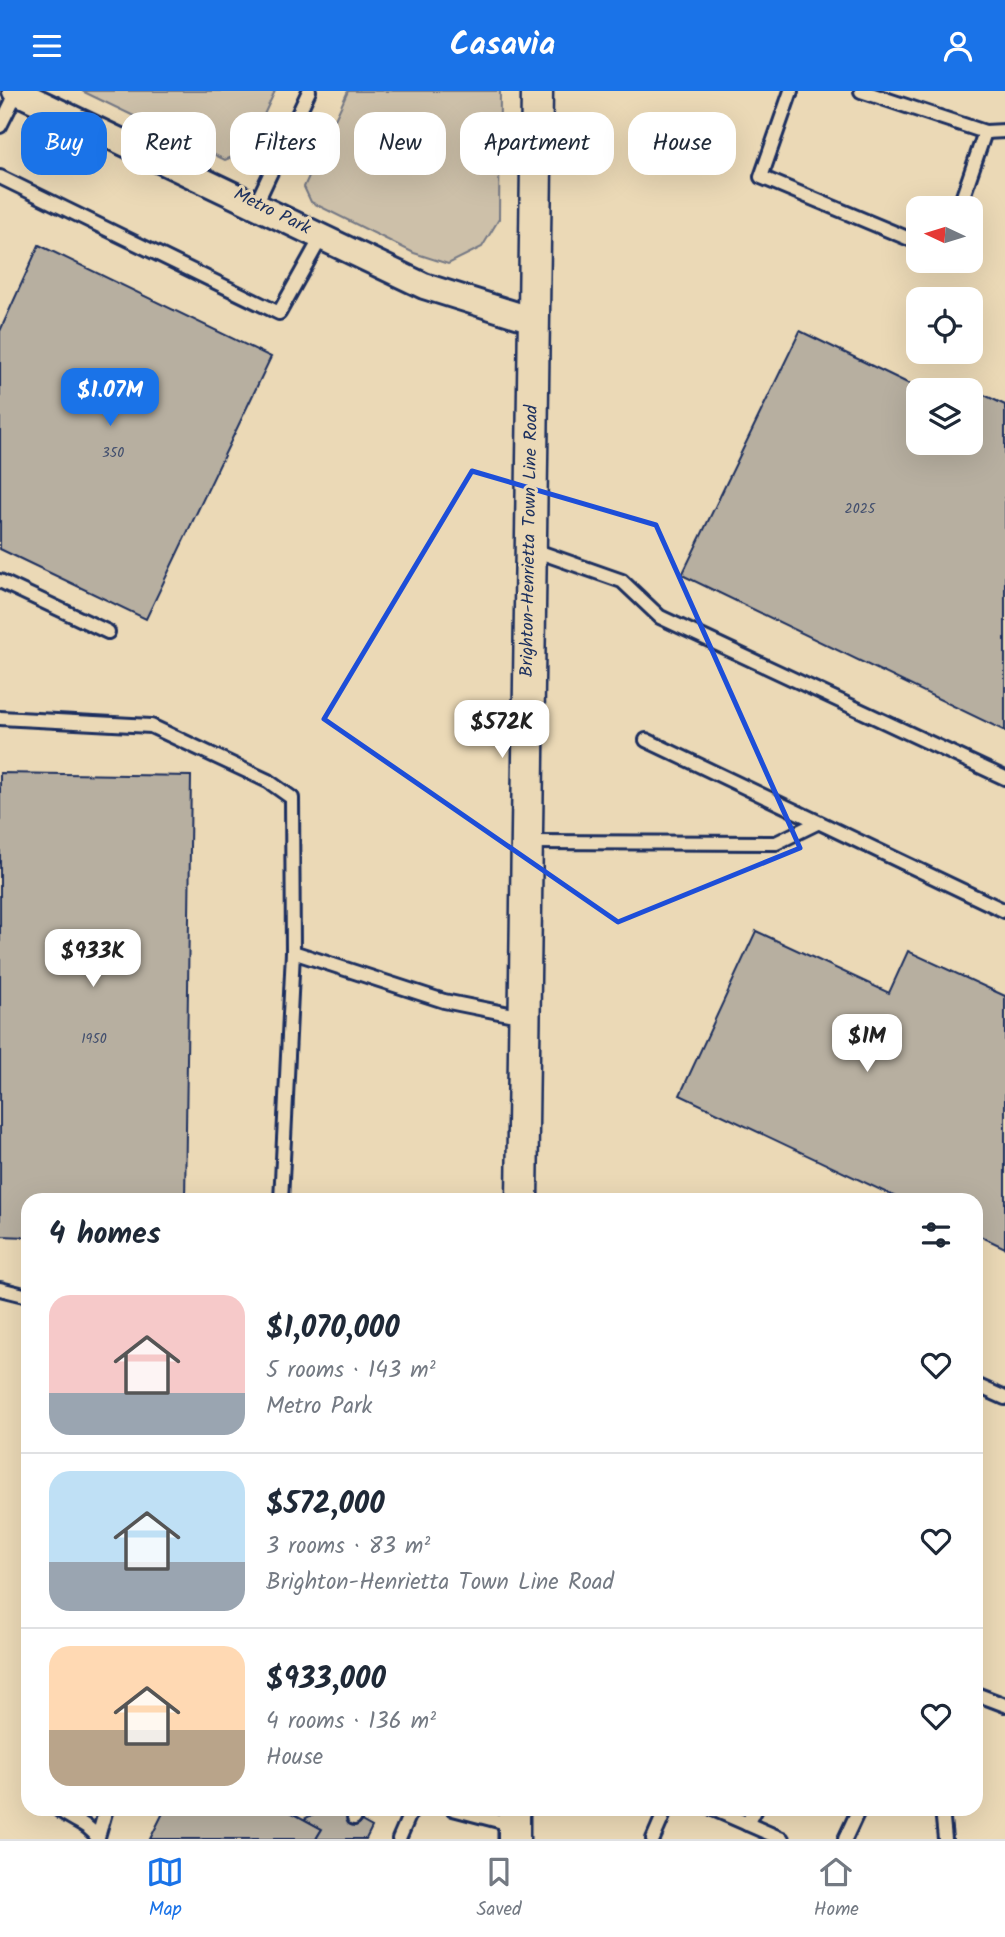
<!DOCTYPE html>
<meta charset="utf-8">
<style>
:root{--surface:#fff;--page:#f2f2f3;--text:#1f2937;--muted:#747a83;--line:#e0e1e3;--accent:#1a73e8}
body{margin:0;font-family:Kalam,sans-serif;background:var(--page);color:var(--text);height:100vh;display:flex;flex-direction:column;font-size:26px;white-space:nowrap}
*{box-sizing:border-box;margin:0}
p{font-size:23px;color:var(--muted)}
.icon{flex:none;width:38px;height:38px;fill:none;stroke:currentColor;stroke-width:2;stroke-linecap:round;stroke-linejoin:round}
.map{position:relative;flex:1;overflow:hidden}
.side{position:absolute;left:21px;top:1102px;width:962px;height:623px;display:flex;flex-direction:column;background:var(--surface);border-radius:21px;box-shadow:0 7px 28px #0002}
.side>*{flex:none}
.banner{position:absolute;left:21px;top:21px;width:964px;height:63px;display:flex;gap:14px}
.needle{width:46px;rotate:274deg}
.controls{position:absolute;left:906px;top:105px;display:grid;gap:14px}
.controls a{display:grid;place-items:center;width:77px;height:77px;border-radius:14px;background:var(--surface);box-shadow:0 7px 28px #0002;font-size:35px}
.price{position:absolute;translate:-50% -60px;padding:0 16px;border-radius:14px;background:#fff;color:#222;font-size:23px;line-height:46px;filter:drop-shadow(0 2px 4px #0008)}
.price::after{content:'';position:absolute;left:50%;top:42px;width:21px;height:16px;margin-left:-10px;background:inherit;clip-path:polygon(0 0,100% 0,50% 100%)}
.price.on{background:var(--accent);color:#fff}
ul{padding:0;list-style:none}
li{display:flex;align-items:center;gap:21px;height:175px;padding:0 28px}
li+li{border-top:2px solid var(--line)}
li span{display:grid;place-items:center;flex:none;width:196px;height:140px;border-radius:21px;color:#555}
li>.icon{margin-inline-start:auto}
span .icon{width:84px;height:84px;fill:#fffc;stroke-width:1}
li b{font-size:30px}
h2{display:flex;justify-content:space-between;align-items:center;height:84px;padding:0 28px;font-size:30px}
.chip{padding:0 24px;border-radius:21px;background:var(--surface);box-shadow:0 7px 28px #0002;font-size:24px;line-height:63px}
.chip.on{background:var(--accent);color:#fff}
header{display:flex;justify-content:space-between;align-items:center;height:91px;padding:0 28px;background:var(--accent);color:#fff;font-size:32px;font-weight:800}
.dock{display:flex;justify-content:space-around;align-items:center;height:98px;border-top:2px solid var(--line);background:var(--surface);font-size:19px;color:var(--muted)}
.dock a{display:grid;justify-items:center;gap:4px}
.dock .on{color:var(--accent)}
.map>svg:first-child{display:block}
.green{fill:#cdc0a9;stroke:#747884;stroke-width:2}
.building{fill:#b7afa0;stroke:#1b2f5e;stroke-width:2}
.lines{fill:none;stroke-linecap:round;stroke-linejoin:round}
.service-casing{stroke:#1b2f5e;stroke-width:18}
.minor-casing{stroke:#1b2f5e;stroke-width:30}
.tertiary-casing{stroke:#1b2f5e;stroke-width:35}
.service{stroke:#ebd9b6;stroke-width:12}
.minor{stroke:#ebd9b6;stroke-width:24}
.tertiary{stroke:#ebd9b6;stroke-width:30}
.marked{fill:none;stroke:#1d4ed8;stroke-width:5;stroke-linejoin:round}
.labels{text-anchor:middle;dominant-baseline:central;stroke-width:6;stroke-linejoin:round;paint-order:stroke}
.number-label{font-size:14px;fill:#424f6e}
.street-label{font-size:18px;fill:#1b2f5e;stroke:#ebd9b6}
</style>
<header><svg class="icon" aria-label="menu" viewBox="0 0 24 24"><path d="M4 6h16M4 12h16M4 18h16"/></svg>Casavia<svg class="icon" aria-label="person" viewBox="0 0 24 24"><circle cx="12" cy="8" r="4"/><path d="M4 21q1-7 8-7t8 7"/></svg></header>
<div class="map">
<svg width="1005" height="1748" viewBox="0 0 1005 1748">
<rect width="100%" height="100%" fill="#ebd9b6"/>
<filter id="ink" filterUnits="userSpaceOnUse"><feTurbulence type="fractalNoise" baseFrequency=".0143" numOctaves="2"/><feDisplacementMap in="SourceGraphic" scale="14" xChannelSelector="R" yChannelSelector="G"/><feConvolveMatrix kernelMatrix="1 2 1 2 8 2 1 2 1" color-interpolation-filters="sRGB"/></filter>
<g filter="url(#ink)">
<g class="green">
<path d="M 82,0 L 275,0 L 247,60 L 225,69 Z"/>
<path d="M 348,0 L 500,0 L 499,128 L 482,156 L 448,173 L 414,162 L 311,111 L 304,96 Z"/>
</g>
<g class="building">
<path d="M 39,154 L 271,266 L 146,528 L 0,458 L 0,240 Z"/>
<path d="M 800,240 L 922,299 L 919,299 L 919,352 L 971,352 L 971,299 L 964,299 L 966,295 L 1005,314 L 1005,640 L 682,484 Z"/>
<path d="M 0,682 L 191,685 L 185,1110 L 28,1110 L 28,1146 L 0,1145 Z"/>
<path d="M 756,840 L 889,902 L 908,860 L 1005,905 L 1005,1157 L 976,1143 L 976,1110 L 904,1110 L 680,1004 Z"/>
<path d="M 165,1718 L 285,1718 L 322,1738 L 316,1748 L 150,1748 Z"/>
<path d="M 323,1718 L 340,1718 L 372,1736 L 366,1748 L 316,1748 L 322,1738 L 304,1728 Z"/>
</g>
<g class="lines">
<defs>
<g id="service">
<path d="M 791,0 L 761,86 L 919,152"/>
<path d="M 861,0 L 985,41 L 1005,40"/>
<path d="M 0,35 L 17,1"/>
<path d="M 0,86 L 279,222 L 322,145"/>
<path d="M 256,113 L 309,0"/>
<path d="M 959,117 L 985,41"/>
<path d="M 531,458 L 622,490 L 660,526 L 1005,687"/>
<path d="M 0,490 L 108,541"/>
<path d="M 0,627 L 151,635 L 268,690 L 292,707 L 293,861 L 444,910 L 524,926"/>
<path d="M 646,649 L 1005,820"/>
<path d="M 527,751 L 776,752 L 817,732"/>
<path d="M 281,1110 L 293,861"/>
<path d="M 0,1198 L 28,1205"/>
<path d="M 976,1294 L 1005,1307"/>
<path d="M 976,1603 L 1005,1614"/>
<path d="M 58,1718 C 72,1730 89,1732 98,1748"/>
<path d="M 453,1718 L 514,1734"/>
<path d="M 713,1718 L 782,1748"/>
<path d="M 942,1718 L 945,1748"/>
<path d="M 354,1727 L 359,1718"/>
<path d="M 747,1733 L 755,1718"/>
<path d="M 98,1746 L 106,1718"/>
<path d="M 399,1748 L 412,1718"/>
<path d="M 653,1748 L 666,1718"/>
<path d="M 845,1748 L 859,1718"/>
</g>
<path id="minor" d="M 15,0 L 424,195 L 533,229"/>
<g id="tertiary">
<path d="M 522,1110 L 537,0"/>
<path d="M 514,1748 L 514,1718"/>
</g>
</defs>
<use href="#service" class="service-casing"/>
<use href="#minor" class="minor-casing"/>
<use href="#tertiary" class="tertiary-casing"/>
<use href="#service" class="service"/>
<use href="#minor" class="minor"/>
<use href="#tertiary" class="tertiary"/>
</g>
</g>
<path class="marked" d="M 472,380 L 656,434 L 800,757 L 618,831 L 324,628 Z"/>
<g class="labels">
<g class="number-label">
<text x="113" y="362">350</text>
<text x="860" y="418">2025</text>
<text x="94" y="948">1950</text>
</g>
<g class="street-label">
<text transform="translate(272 121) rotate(26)">Metro Park</text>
<text transform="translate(530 450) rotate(-89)">Brighton-Henrietta Town Line Road</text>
</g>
</g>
</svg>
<div class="controls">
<a><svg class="needle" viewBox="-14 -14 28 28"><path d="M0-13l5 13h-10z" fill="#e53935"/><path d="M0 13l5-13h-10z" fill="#747a83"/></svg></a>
<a><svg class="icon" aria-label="locate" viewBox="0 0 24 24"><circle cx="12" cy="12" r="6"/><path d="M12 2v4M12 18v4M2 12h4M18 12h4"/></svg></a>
<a><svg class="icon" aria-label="layers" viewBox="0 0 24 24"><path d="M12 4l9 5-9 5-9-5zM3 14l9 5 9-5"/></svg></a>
</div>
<b class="price on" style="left:110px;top:337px">$1.07M</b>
<b class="price" style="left:502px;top:669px">$572K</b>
<b class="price" style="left:93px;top:898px">$933K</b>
<b class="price" style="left:867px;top:983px">$1M</b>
<div class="banner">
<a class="chip on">Buy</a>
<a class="chip">Rent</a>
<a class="chip">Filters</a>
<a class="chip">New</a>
<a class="chip">Apartment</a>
<a class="chip">House</a>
</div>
<section class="side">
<h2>4 homes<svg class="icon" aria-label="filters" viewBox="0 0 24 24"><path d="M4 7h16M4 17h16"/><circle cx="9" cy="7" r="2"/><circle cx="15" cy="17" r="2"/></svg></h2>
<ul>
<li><span style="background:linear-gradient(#f6c9c9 70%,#9aa5b1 0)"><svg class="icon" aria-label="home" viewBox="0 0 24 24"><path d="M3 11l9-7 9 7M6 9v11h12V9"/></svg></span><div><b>$1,070,000</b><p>5 rooms · 143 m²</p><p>Metro Park</p></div><svg class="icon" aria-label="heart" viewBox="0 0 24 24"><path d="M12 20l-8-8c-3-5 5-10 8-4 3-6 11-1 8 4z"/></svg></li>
<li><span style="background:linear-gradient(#bfe0f5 65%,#9aa5b1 0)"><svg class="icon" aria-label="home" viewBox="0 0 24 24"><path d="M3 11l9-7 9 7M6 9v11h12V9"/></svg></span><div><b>$572,000</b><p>3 rooms · 83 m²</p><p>Brighton-Henrietta Town Line Road</p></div><svg class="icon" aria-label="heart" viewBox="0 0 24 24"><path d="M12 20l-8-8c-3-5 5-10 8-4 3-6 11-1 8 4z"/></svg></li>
<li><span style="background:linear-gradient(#ffd9b3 60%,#b9a48a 0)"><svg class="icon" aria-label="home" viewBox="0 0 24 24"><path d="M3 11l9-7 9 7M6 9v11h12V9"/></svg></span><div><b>$933,000</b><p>4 rooms · 136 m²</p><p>House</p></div><svg class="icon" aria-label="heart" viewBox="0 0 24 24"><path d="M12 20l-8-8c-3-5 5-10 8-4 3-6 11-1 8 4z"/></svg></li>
</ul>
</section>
</div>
<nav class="dock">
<a class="on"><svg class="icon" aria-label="map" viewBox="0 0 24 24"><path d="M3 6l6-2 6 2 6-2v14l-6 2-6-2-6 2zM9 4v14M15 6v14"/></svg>Map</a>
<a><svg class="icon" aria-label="saved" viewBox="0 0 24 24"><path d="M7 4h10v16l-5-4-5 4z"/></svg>Saved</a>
<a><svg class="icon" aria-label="home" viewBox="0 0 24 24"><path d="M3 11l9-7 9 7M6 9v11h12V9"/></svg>Home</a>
</nav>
